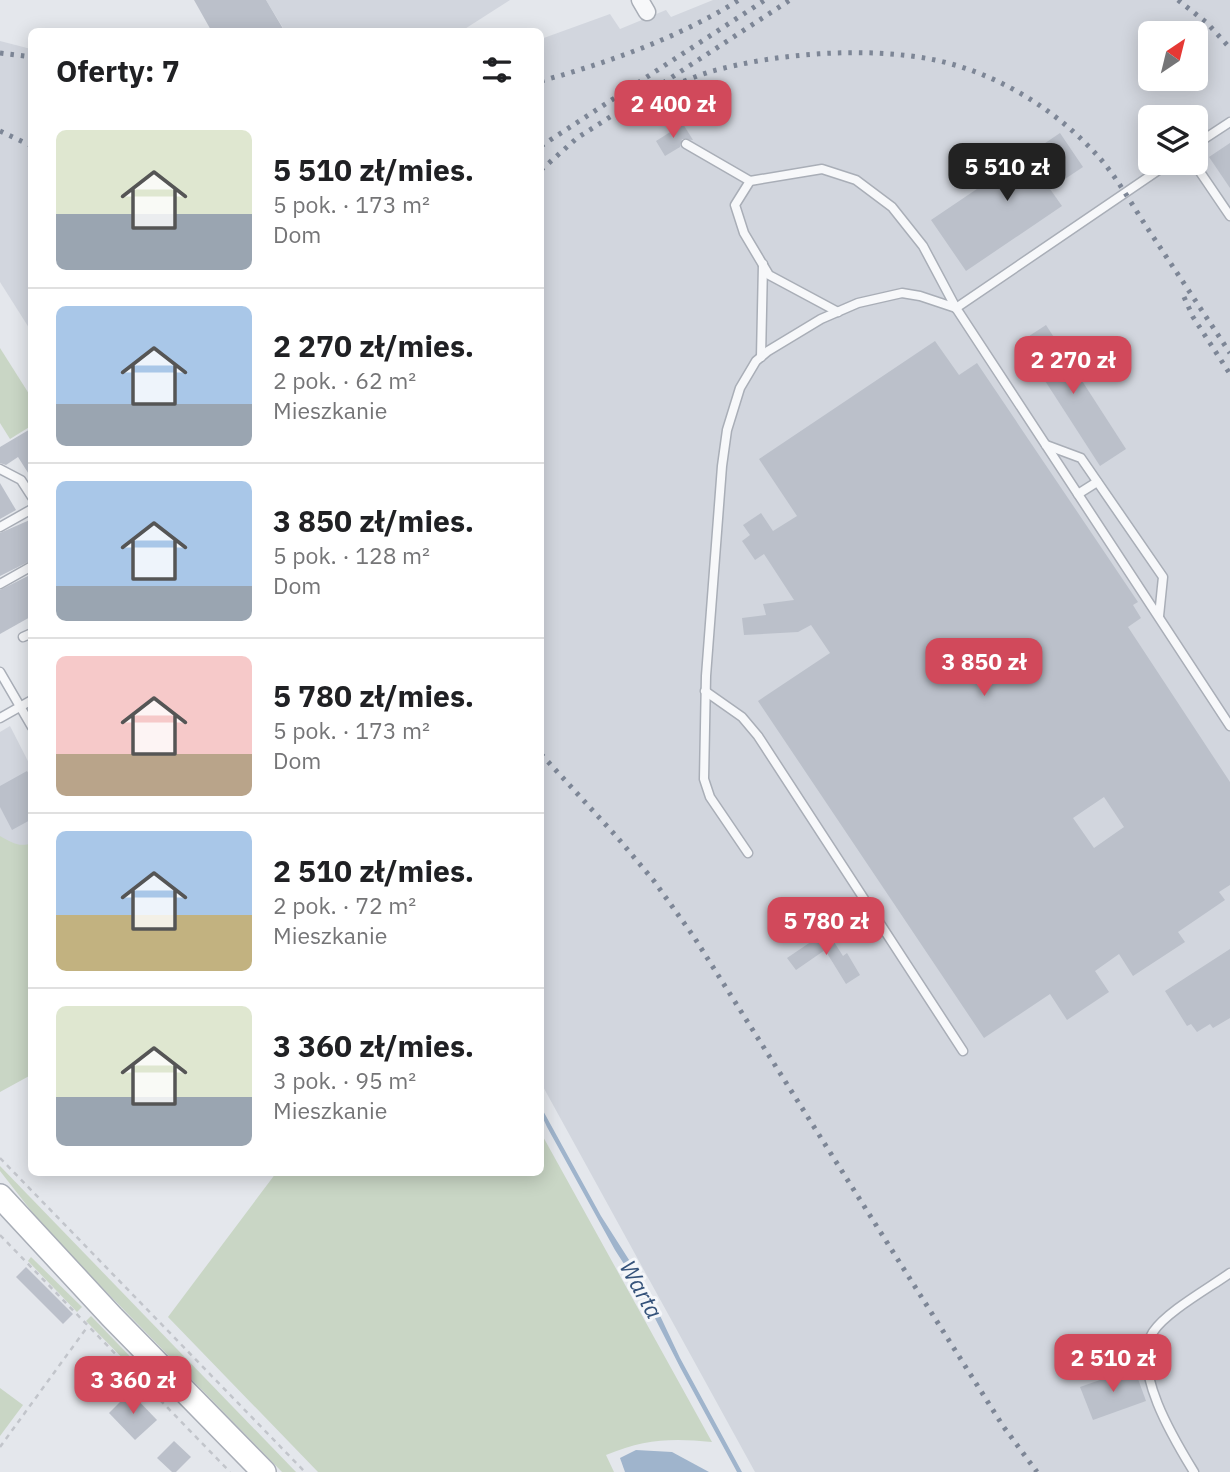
<!DOCTYPE html>
<html lang="pl">
<meta charset="utf-8">
<style>
:root{--surface:#fff;--page:#f6f6f6;--text:#202124;--muted:#757577;--line:#e0e0e0;--accent:#d1495b}
body{margin:0;font-family:"IBM Plex Sans",sans-serif;background:var(--page);color:var(--text);height:100vh;display:flex;flex-direction:column;font-size:26px;white-space:nowrap}
*{box-sizing:border-box;margin:0}
p{font-size:23px;color:var(--muted)}
.icon{flex:none;width:38px;height:38px;fill:none;stroke:currentColor;stroke-width:2;stroke-linecap:round;stroke-linejoin:round}
.map{position:relative;flex:1;overflow:hidden}
.side{position:absolute;left:28px;top:28px;width:516px;height:1148px;display:flex;flex-direction:column;background:var(--surface);border-radius:10px;box-shadow:0 4px 18px #0003}
.side>*{flex:none}
.needle{width:46px;rotate:35deg}
.controls{position:absolute;left:1138px;top:21px;display:grid;gap:14px}
.controls a{display:grid;place-items:center;width:70px;height:70px;border-radius:10px;background:var(--surface);box-shadow:0 4px 18px #0003;font-size:35px}
.price{position:absolute;translate:-50% -60px;padding:0 16px;border-radius:14px;background:var(--accent);color:#fff;font-size:23px;line-height:46px;filter:drop-shadow(0 2px 4px #0008)}
.price::after{content:'';position:absolute;left:50%;top:42px;width:21px;height:16px;margin-left:-10px;background:inherit;clip-path:polygon(0 0,100% 0,50% 100%)}
.price.active{background:#222;color:#fff}
ul{padding:0;list-style:none}
li{display:flex;align-items:center;gap:21px;height:175px;padding:0 28px}
li+li{border-top:2px solid var(--line)}
li span{display:grid;place-items:center;flex:none;width:196px;height:140px;border-radius:10px;color:#555}
li>.icon{margin-inline-start:auto}
span .icon{width:84px;height:84px;fill:#fffc;stroke-width:1}
li b{font-size:30px}
h2{display:flex;justify-content:space-between;align-items:center;height:84px;padding:0 28px;font-size:30px}
.map>svg:first-child{display:block}
.built{fill:#d2d6de;fill-rule:evenodd}
.green{fill:#c9d6c5}
.water{fill:#9fb4cc}
.building{fill:#bbc0ca;fill-rule:evenodd}
.lines{fill:none;stroke-linecap:round;stroke-linejoin:round}
.lane-casing{stroke:#a9aeb7;stroke-width:11}
.street-casing{stroke:#a9aeb7;stroke-width:19}
.secondary-casing{stroke:#a9aeb7;stroke-width:26}
.path{stroke:#c2c5cb;stroke-width:2.5;stroke-dasharray:5 5;stroke-linecap:butt}
.lane{stroke:#f7f8fa;stroke-width:8}
.street{stroke:#f7f8fa;stroke-width:16}
.secondary{stroke:#fff;stroke-width:23}
.rail{stroke:#7d8696;stroke-width:5;stroke-dasharray:3.5 7;stroke-linecap:butt}
.labels{text-anchor:middle;dominant-baseline:central;stroke-width:6;stroke-linejoin:round;paint-order:stroke}
.water-label{font-size:23px;font-style:italic;fill:#34527a;stroke:#f4f6f9}
</style>
<div class="map">
<svg width="1230" height="1472" viewBox="0 0 1230 1472">
<rect width="100%" height="100%" fill="#e4e7ec"/>
<g class="built">
<path d="M 266,0 L 510,0 L 460,32 L 285,31 Z"/>
<path d="M 713,0 L 1230,0 L 1230,1472 L 755,1472 L 541,1083 L 541,39 L 610,14 L 620,29 L 666,10 L 671,17 ZM 1150,33 L 1195,33 L 1195,79 L 1150,79 ZM 1150,117 L 1195,117 L 1195,163 L 1150,163 Z"/>
<path d="M 0,41 L 31,49 L 31,331 L 0,282 Z"/>
<path d="M 10,726 L 31,767 L 31,849 L 0,867 L 0,732 Z"/>
</g>
<g class="green">
<path d="M 0,348 L 31,397 L 31,426 L 10,439 L 0,423 Z"/>
<path d="M 0,836 C 11,842 19,848 32,843 L 31,1075 L 0,1092 Z"/>
<path d="M 541,1133 L 712,1442 C 671,1438 645,1439 606,1455 L 614,1472 L 318,1472 L 168,1317 L 276,1173 L 541,1172 Z"/>
<path d="M 0,1166 L 296,1472 L 282,1472 L 84,1269 L 36,1217 L 0,1171 Z"/>
<path d="M 31,1257 L 82,1307 L 77,1312 L 28,1261 Z"/>
<path d="M 91,1316 L 148,1375 L 147,1383 L 86,1321 Z"/>
<path d="M 0,1388 L 23,1405 L 0,1436 Z"/>
</g>
<g class="water">
<path d="M 541,1107 L 601,1216 L 647,1288 L 680,1358 L 742,1472 L 737,1472 L 681,1369 L 640,1289 L 615,1250 L 547,1127 L 541,1114 Z"/>
<path d="M 636,1450 L 672,1452 L 709,1472 L 625,1472 L 620,1458 Z"/>
</g>
<g class="building">
<path d="M 194,0 L 266,0 L 285,32 L 212,32 Z"/>
<path d="M 683,124 L 693,140 L 682,139 L 680,147 L 665,156 L 656,141 Z"/>
<path d="M 1060,133 L 1083,167 L 1050,189 L 1062,206 L 966,271 L 931,220 Z"/>
<path d="M 1230,143 L 1230,188 L 1209,157 Z"/>
<path d="M 1046,325 L 1126,449 L 1100,466 L 1020,342 Z"/>
<path d="M 935,341 L 959,375 L 977,363 L 1138,602 L 1133,605 L 1141,618 L 1128,627 L 1230,782 L 1230,885 L 1219,892 L 1225,900 L 1178,932 L 1185,942 L 1133,976 L 1119,954 L 1095,971 L 1109,992 L 1067,1020 L 1050,994 L 984,1038 L 758,701 L 830,653 L 811,625 L 798,632 L 744,635 L 742,618 L 766,615 L 763,604 L 794,600 L 764,554 L 755,560 L 742,541 L 750,535 L 743,525 L 761,513 L 773,531 L 797,516 L 759,459 ZM 1104,797 L 1124,827 L 1094,848 L 1073,818 Z"/>
<path d="M 32,428 L 32,479 L 18,457 L 6,465 L 0,463 L 0,447 Z"/>
<path d="M 0,483 L 16,510 L 0,519 Z"/>
<path d="M 32,519 L 32,560 L 0,576 L 0,533 Z"/>
<path d="M 32,574 L 32,616 L 0,634 L 0,590 Z"/>
<path d="M 27,771 L 32,779 L 32,819 L 12,830 L 0,807 L 0,786 Z"/>
<path d="M 827,931 L 843,956 L 847,953 L 860,975 L 846,984 L 825,950 L 796,970 L 787,958 Z"/>
<path d="M 1230,949 L 1230,1018 L 1213,1028 L 1210,1024 L 1197,1032 L 1191,1024 L 1187,1026 L 1165,991 Z"/>
<path d="M 26,1267 L 73,1314 L 63,1324 L 16,1277 Z"/>
<path d="M 1134,1368 L 1146,1401 L 1093,1420 L 1080,1387 Z"/>
<path d="M 130,1392 L 157,1420 L 135,1440 L 109,1413 Z"/>
<path d="M 174,1441 L 191,1457 L 176,1472 L 172,1472 L 157,1458 Z"/>
</g>
<g class="lines">
<defs>
<g id="lane">
<path d="M 686,144 L 750,181"/>
<path d="M 1195,145 L 1230,122"/>
<path d="M 1169,163 L 956,308 L 1230,726"/>
<path d="M 1194,163 L 1230,216"/>
<path d="M 838,312 L 769,275 L 744,233 L 735,205 L 750,181 L 822,169 L 856,180 L 892,207 L 923,246 L 956,308"/>
<path d="M 761,357 L 763,264"/>
<path d="M 1046,445 L 1081,458 L 1163,577 L 1159,616"/>
<path d="M 0,469 L 21,480 L 32,497"/>
<path d="M 1078,494 L 1097,482"/>
<path d="M 0,527 L 32,509"/>
<path d="M 0,584 L 32,566"/>
<path d="M 23,637 L 32,633"/>
<path d="M 0,672 L 32,727"/>
<path d="M 705,691 L 742,717 L 758,736 L 963,1051"/>
<path d="M 0,718 L 32,700"/>
<path d="M 748,853 L 710,797 L 704,779 L 706,676 L 722,466 L 727,430 L 740,388 L 756,361 L 768,351 L 821,319 L 858,303 L 902,293 L 920,296 L 956,308"/>
<path d="M 1194,1472 C 1175,1441 1130,1368 1153,1332 C 1166,1312 1209,1288 1230,1273"/>
</g>
<path id="street" d="M 640,0 L 647,12"/>
<path id="secondary" d="M 0,1196 L 112,1317 L 264,1472"/>
</defs>
<use href="#lane" class="lane-casing"/>
<use href="#street" class="street-casing"/>
<use href="#secondary" class="secondary-casing"/>
<g class="path">
<path d="M 0,1158 L 305,1472"/>
<path d="M 0,1235 L 230,1472"/>
<path d="M 0,1447 L 88,1326"/>
</g>
<use href="#lane" class="lane"/>
<use href="#street" class="street"/>
<use href="#secondary" class="secondary"/>
<g class="rail">
<path d="M 1178,0 L 1207,23 L 1230,48"/>
<path d="M 0,53 L 32,57"/>
<path d="M 541,81 C 610,62 678,38 739,0"/>
<path d="M 663,83 L 790,0"/>
<path d="M 635,101 C 660,92 684,80 709,72 C 776,53 867,46 935,60 C 997,73 1055,109 1097,155 C 1117,177 1132,205 1148,229 C 1175,270 1203,312 1230,353"/>
<path d="M 0,131 L 32,146"/>
<path d="M 541,146 L 765,0"/>
<path d="M 541,170 L 577,138 L 643,96"/>
<path d="M 1184,297 L 1193,317 L 1230,374"/>
<path d="M 541,754 L 617,837 L 654,881 L 694,937 L 1003,1426 L 1037,1472"/>
</g>
</g>
<g class="labels">
<g class="water-label">
<text transform="translate(642 1289) rotate(61)">Warta</text>
</g>
</g>
</svg>
<div class="controls">
<a><svg class="needle" viewBox="-14 -14 28 28"><path d="M0-13l5 13h-10z" fill="#e53935"/><path d="M0 13l5-13h-10z" fill="#757577"/></svg></a>
<a><svg class="icon" aria-label="layers" viewBox="0 0 24 24"><path d="M12 4l9 5-9 5-9-5zM3 14l9 5 9-5"/></svg></a>
</div>
<b class="price" style="left:673px;top:140px">2 400 zł</b>
<b class="price active" style="left:1007px;top:203px">5 510 zł</b>
<b class="price" style="left:1073px;top:396px">2 270 zł</b>
<b class="price" style="left:984px;top:698px">3 850 zł</b>
<b class="price" style="left:826px;top:957px">5 780 zł</b>
<b class="price" style="left:1113px;top:1394px">2 510 zł</b>
<b class="price" style="left:133px;top:1416px">3 360 zł</b>
<section class="side">
<h2>Oferty: 7<svg class="icon" aria-label="filters" viewBox="0 0 24 24"><path d="M4 7h16M4 17h16"/><circle cx="9" cy="7" r="2"/><circle cx="15" cy="17" r="2"/></svg></h2>
<ul>
<li><span style="background:linear-gradient(#dfe7d0 60%,#9aa5b1 0)"><svg class="icon" aria-label="home" viewBox="0 0 24 24"><path d="M3 11l9-7 9 7M6 9v11h12V9"/></svg></span><div><b>5 510 zł/mies.</b><p>5 pok. · 173 m²</p><p>Dom</p></div></li>
<li><span style="background:linear-gradient(#a9c7e8 70%,#9aa5b1 0)"><svg class="icon" aria-label="home" viewBox="0 0 24 24"><path d="M3 11l9-7 9 7M6 9v11h12V9"/></svg></span><div><b>2 270 zł/mies.</b><p>2 pok. · 62 m²</p><p>Mieszkanie</p></div></li>
<li><span style="background:linear-gradient(#a9c7e8 75%,#9aa5b1 0)"><svg class="icon" aria-label="home" viewBox="0 0 24 24"><path d="M3 11l9-7 9 7M6 9v11h12V9"/></svg></span><div><b>3 850 zł/mies.</b><p>5 pok. · 128 m²</p><p>Dom</p></div></li>
<li><span style="background:linear-gradient(#f6c9c9 70%,#b9a48a 0)"><svg class="icon" aria-label="home" viewBox="0 0 24 24"><path d="M3 11l9-7 9 7M6 9v11h12V9"/></svg></span><div><b>5 780 zł/mies.</b><p>5 pok. · 173 m²</p><p>Dom</p></div></li>
<li><span style="background:linear-gradient(#a9c7e8 60%,#c2b280 0)"><svg class="icon" aria-label="home" viewBox="0 0 24 24"><path d="M3 11l9-7 9 7M6 9v11h12V9"/></svg></span><div><b>2 510 zł/mies.</b><p>2 pok. · 72 m²</p><p>Mieszkanie</p></div></li>
<li><span style="background:linear-gradient(#dfe7d0 65%,#9aa5b1 0)"><svg class="icon" aria-label="home" viewBox="0 0 24 24"><path d="M3 11l9-7 9 7M6 9v11h12V9"/></svg></span><div><b>3 360 zł/mies.</b><p>3 pok. · 95 m²</p><p>Mieszkanie</p></div></li>
</ul>
</section>
</div>
